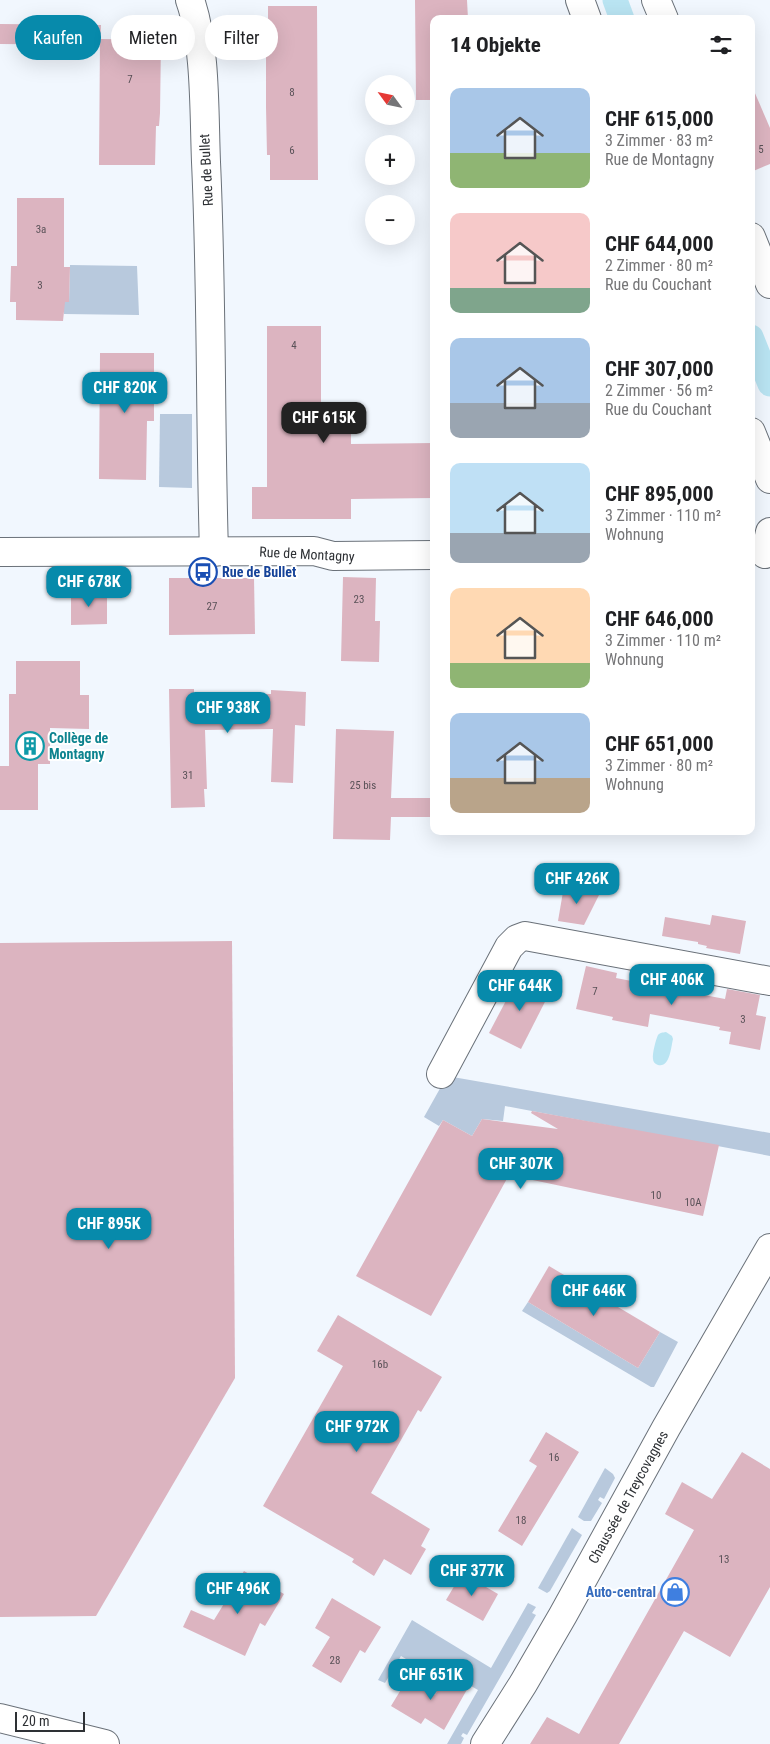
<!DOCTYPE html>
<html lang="de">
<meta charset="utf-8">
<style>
:root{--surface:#fff;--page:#f2f2f2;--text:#202124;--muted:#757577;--accent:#078aab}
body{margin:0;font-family:"Roboto Condensed",sans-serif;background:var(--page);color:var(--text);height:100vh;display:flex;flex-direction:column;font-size:19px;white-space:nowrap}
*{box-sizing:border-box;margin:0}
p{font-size:16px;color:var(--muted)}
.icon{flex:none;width:28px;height:28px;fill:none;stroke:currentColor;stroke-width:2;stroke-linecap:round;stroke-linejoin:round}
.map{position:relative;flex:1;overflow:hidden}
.drawer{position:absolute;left:430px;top:15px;width:325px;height:820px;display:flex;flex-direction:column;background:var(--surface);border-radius:10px;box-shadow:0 5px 20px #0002}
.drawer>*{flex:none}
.hud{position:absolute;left:15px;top:15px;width:340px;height:45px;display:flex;gap:10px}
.needle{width:32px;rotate:303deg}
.tools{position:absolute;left:365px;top:75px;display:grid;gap:10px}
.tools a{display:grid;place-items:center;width:50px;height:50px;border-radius:50%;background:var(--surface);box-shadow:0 5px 20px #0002;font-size:25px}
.scale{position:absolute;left:15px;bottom:12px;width:70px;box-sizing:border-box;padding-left:5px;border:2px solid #2e3135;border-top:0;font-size:14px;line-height:18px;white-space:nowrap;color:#2e3135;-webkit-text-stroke:4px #fff;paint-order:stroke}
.price{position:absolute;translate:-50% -42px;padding:0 11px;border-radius:10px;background:var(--accent);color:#fff;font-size:16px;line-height:32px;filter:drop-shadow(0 1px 2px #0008)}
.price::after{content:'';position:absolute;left:50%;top:30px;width:15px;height:11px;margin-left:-8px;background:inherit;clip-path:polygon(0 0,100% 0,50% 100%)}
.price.active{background:#222;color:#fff}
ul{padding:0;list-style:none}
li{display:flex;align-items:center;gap:15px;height:125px;padding:0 20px}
li span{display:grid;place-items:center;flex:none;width:140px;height:100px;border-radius:10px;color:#555}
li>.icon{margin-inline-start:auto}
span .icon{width:60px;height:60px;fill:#fffc;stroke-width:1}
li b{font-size:21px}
h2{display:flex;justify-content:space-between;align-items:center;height:60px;padding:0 20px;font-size:21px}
.chip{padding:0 18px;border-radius:22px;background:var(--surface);box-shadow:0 5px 20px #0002;font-size:18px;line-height:45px}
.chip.active{background:var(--accent);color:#fff}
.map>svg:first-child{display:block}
.green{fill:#b8c9dd}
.water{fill:#b9e4f2}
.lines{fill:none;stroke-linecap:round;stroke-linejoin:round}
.canal{stroke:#b9e4f2;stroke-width:25}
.building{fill:#dcb4c0}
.minor-casing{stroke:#6a7179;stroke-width:30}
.secondary-casing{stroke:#6a7179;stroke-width:30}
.motorway-casing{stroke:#6a7179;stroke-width:30}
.minor{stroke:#fff;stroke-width:28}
.secondary{stroke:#fff;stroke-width:28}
.motorway{stroke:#fff;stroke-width:28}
.labels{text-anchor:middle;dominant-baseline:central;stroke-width:4;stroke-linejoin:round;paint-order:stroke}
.number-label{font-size:11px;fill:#5a5258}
.street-label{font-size:14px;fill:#2e3135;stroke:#fff}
.transit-label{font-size:14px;font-weight:bold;fill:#164399;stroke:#fff;text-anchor:start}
.culture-label{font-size:14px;font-weight:bold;fill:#0d838f;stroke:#fff;text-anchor:start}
.shop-label{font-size:14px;font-weight:bold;fill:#366cbe;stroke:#fff;text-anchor:end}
</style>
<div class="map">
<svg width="770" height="1744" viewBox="0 0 770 1744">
<rect width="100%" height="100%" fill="#f1f7fe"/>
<g class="green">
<path d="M 70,265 L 137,266 L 139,315 L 64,314 L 64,302 L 69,302 Z"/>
<path d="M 160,414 L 192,414 L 192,488 L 159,487 Z"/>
<path d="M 447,1076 L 770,1133 L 770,1156 L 505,1106 L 503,1121 L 482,1119 L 472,1136 L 443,1120 L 439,1126 L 424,1117 Z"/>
<path d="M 528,1302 L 638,1368 L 660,1332 L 678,1342 L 654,1387 L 651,1387 L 522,1311 Z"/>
<path d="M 605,1468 L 613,1474 L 615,1478 L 604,1499 L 600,1497 L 598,1500 L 602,1503 L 591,1521 L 584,1521 L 578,1517 Z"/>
<path d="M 572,1528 L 582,1535 L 550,1591 L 547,1593 L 538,1588 Z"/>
<path d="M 528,1603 L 536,1607 L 532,1613 L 536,1615 L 467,1735 L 463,1733 L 461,1736 L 464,1738 L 461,1744 L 447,1744 L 478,1690 L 448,1673 L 435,1695 L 408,1678 L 416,1665 L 401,1656 L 385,1683 L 378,1680 L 412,1620 L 491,1668 Z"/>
</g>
<path class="water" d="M 666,1032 L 672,1036 L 673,1039 C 671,1047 670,1068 658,1065 C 655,1064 653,1062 653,1059 C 652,1054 656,1039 658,1035 C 661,1032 662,1033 666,1032 Z"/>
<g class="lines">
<g class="canal">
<path d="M 615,0 L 622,19"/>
<path d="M 751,337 L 770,384"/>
</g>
</g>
<g class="building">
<path d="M 415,0 L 467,0 L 468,19 L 434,19 L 434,100 L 416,100 Z"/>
<path d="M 268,6 L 317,6 L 318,180 L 270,180 L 270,155 L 267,155 L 266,107 L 266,29 L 268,29 Z"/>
<path d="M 0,24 L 101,25 L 100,45 L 0,44 Z"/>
<path d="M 100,39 L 161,40 L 160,113 L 159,126 L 156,126 L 155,165 L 99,165 Z"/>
<path d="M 751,84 L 770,128 L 770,164 L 751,172 Z"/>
<path d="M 17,198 L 64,198 L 64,267 L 70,267 L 69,302 L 65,302 L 63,321 L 16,320 L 16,302 L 10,302 L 11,266 L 17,266 Z"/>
<path d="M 267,326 L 321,326 L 321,420 L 351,420 L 351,444 L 434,443 L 434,498 L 351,499 L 351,519 L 252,519 L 252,487 L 267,487 Z"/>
<path d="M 100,353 L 154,353 L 154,421 L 147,421 L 146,480 L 99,479 Z"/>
<path d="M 343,577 L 376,578 L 375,621 L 380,621 L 379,662 L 341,661 Z"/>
<path d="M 169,578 L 254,578 L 255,634 L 169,635 Z"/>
<path d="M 107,590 L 107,624 L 71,625 L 71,591 Z"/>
<path d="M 16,661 L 80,661 L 80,695 L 89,695 L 89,729 L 50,728 L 50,764 L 38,764 L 38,810 L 0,810 L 0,766 L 9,766 L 9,694 L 16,694 Z"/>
<path d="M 169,689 L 194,689 L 194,695 L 271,694 L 271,690 L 306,692 L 305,726 L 295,725 L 293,783 L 271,782 L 273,729 L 205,730 L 207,789 L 204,789 L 205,807 L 171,808 Z"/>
<path d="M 336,729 L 394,731 L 391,798 L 432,798 L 432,817 L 391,817 L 390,840 L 333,839 Z"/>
<path d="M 564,886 L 600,893 L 584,925 L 558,921 Z"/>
<path d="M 712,915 L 746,921 L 740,954 L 706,948 L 707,946 L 698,944 L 698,942 L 662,936 L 665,917 L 710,925 Z"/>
<path d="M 232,941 L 235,1378 L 96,1616 L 0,1617 L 0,943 Z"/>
<path d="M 586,966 L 617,973 L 616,978 L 725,999 L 727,989 L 760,995 L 756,1015 L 766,1017 L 760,1050 L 729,1044 L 731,1032 L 719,1030 L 720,1027 L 650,1014 L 648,1027 L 612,1020 L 613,1017 L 576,1009 Z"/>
<path d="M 520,974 L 551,990 L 521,1049 L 489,1033 Z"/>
<path d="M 532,1111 L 719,1145 L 703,1216 L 509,1175 L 431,1316 L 356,1276 L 443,1120 L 472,1136 L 482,1119 L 558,1129 L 531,1113 Z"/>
<path d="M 549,1266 L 660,1332 L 638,1368 L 528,1302 Z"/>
<path d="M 338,1315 L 442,1377 L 421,1412 L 418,1410 L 371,1493 L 430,1529 L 421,1546 L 426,1549 L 411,1575 L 384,1559 L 374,1576 L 352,1562 L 354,1559 L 263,1506 L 343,1366 L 317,1351 Z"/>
<path d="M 546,1432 L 579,1452 L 522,1546 L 498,1531 L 537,1466 L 529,1461 Z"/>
<path d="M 742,1452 L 770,1469 L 770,1587 L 730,1657 L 684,1631 L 619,1744 L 530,1744 L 547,1717 L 579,1734 L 694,1530 L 665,1514 L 682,1482 L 712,1499 Z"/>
<path d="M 244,1571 L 284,1594 L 265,1626 L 260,1623 L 245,1656 L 183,1627 L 191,1610 L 214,1620 Z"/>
<path d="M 462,1573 L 498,1594 L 483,1621 L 446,1600 Z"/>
<path d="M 332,1598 L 381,1627 L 365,1653 L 360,1650 L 341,1683 L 312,1666 L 330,1637 L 315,1628 Z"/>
<path d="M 448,1673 L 469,1686 L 444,1730 L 425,1718 L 421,1724 L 391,1706 L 408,1678 L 435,1695 Z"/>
</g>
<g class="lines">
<defs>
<g id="minor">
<path d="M 190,0 C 206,45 204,113 206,162 C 212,292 210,422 214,552"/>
<path d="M 580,0 L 587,19"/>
<path d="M 656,0 L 664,19"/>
<path d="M 751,237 L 770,284"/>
<path d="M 751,432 L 770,479"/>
<path d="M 0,552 L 314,551 L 333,556 L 434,555"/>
<path d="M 765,554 L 770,532"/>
<path d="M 441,1074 L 509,947 L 517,939 L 525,936 L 770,981"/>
</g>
<path id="secondary" d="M 485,1744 L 523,1684 L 563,1615 L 666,1428 L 770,1248"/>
<path id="motorway" d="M 0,1718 L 105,1744"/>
</defs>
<use href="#minor" class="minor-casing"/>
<use href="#secondary" class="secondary-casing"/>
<use href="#motorway" class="motorway-casing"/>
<use href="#minor" class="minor"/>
<use href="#secondary" class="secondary"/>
<use href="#motorway" class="motorway"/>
</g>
<defs>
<symbol id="bus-ring" viewBox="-11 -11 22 22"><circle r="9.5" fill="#fff" stroke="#1a4fb4" stroke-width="1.5"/><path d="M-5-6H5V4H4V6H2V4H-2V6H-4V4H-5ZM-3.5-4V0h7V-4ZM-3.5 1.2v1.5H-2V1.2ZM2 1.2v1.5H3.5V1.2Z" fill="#1a4fb4"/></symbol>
<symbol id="building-ring" viewBox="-11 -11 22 22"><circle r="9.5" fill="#fff" stroke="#0f9aa8" stroke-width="1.5"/><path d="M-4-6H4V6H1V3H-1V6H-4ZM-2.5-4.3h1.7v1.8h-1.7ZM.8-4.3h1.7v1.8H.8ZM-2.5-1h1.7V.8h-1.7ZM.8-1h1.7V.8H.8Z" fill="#0f9aa8"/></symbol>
<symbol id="shop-ring" viewBox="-11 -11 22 22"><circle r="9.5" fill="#fff" stroke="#3f7fe0" stroke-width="1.5"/><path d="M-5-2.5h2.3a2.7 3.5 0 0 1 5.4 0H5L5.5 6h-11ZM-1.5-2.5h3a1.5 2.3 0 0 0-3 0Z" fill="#3f7fe0"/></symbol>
</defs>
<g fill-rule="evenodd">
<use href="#bus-ring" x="187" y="556" width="32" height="32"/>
<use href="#building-ring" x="14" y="730" width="32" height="32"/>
<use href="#shop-ring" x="659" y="1576" width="32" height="32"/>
</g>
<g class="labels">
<g class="number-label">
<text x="130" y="79">7</text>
<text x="292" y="92">8</text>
<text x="761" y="149">5</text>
<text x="292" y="150">6</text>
<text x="41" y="229">3a</text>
<text x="40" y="285">3</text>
<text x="294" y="345">4</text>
<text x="359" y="599">23</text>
<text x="212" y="606">27</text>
<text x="188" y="775">31</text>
<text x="363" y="785">25 bis</text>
<text x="595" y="991">7</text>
<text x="743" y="1019">3</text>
<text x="656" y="1195">10</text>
<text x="693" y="1202">10A</text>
<text x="380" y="1364">16b</text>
<text x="554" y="1457">16</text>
<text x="521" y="1520">18</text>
<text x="724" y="1559">13</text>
<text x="335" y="1660">28</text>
</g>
<g class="street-label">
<text transform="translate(206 170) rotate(-93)">Rue de Bullet</text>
<text transform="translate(307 554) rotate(3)">Rue de Montagny</text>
<text transform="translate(628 1497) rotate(-61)">Chaussée de Treycovagnes</text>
</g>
<g class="transit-label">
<text x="222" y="572">Rue de Bullet</text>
</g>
<g class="culture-label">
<text x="49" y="738">Collège de<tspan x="49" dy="16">Montagny</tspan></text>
</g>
<g class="shop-label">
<text x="656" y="1592">Auto-central</text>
</g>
</g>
</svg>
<div class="tools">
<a><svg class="needle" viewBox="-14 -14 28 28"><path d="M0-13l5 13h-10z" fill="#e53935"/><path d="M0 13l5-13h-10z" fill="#757577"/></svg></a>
<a>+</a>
<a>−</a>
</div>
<div class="scale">20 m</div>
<b class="price" style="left:125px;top:414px">CHF 820K</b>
<b class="price active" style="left:324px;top:444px">CHF 615K</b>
<b class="price" style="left:89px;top:608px">CHF 678K</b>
<b class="price" style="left:228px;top:734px">CHF 938K</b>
<b class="price" style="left:577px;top:905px">CHF 426K</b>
<b class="price" style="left:672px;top:1006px">CHF 406K</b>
<b class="price" style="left:520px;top:1012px">CHF 644K</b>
<b class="price" style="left:521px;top:1190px">CHF 307K</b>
<b class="price" style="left:109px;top:1250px">CHF 895K</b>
<b class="price" style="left:594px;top:1317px">CHF 646K</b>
<b class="price" style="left:357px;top:1453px">CHF 972K</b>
<b class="price" style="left:472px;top:1597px">CHF 377K</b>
<b class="price" style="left:238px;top:1615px">CHF 496K</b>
<b class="price" style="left:431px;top:1701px">CHF 651K</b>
<div class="hud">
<a class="chip active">Kaufen</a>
<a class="chip">Mieten</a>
<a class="chip">Filter</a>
</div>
<section class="drawer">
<h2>14 Objekte<svg class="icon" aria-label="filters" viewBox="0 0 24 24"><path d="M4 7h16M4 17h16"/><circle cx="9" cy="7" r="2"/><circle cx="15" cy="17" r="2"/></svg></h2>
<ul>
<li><span style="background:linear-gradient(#a9c7e8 65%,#8fb573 0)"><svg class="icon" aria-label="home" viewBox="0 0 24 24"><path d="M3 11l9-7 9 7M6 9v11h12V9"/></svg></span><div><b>CHF 615,000</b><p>3 Zimmer · 83 m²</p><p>Rue de Montagny</p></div></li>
<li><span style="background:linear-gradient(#f6c9c9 75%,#7fa58c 0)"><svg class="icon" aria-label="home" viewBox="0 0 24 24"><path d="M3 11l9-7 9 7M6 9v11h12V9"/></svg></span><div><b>CHF 644,000</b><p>2 Zimmer · 80 m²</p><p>Rue du Couchant</p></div></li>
<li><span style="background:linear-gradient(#a9c7e8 65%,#9aa5b1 0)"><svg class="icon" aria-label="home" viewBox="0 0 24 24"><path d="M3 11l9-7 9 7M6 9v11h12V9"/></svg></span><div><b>CHF 307,000</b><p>2 Zimmer · 56 m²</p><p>Rue du Couchant</p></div></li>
<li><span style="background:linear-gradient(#bfe0f5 70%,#9aa5b1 0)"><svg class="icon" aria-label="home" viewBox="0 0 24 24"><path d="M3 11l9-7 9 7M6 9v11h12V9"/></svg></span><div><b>CHF 895,000</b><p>3 Zimmer · 110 m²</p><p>Wohnung</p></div></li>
<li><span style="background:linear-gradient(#ffd9b3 75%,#8fb573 0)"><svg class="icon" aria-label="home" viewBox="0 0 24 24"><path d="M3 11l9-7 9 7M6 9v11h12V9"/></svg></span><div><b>CHF 646,000</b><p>3 Zimmer · 110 m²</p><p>Wohnung</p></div></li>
<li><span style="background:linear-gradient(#a9c7e8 65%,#b9a48a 0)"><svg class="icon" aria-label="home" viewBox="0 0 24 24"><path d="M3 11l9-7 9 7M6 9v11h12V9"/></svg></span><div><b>CHF 651,000</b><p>3 Zimmer · 80 m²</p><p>Wohnung</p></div></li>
</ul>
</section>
</div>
